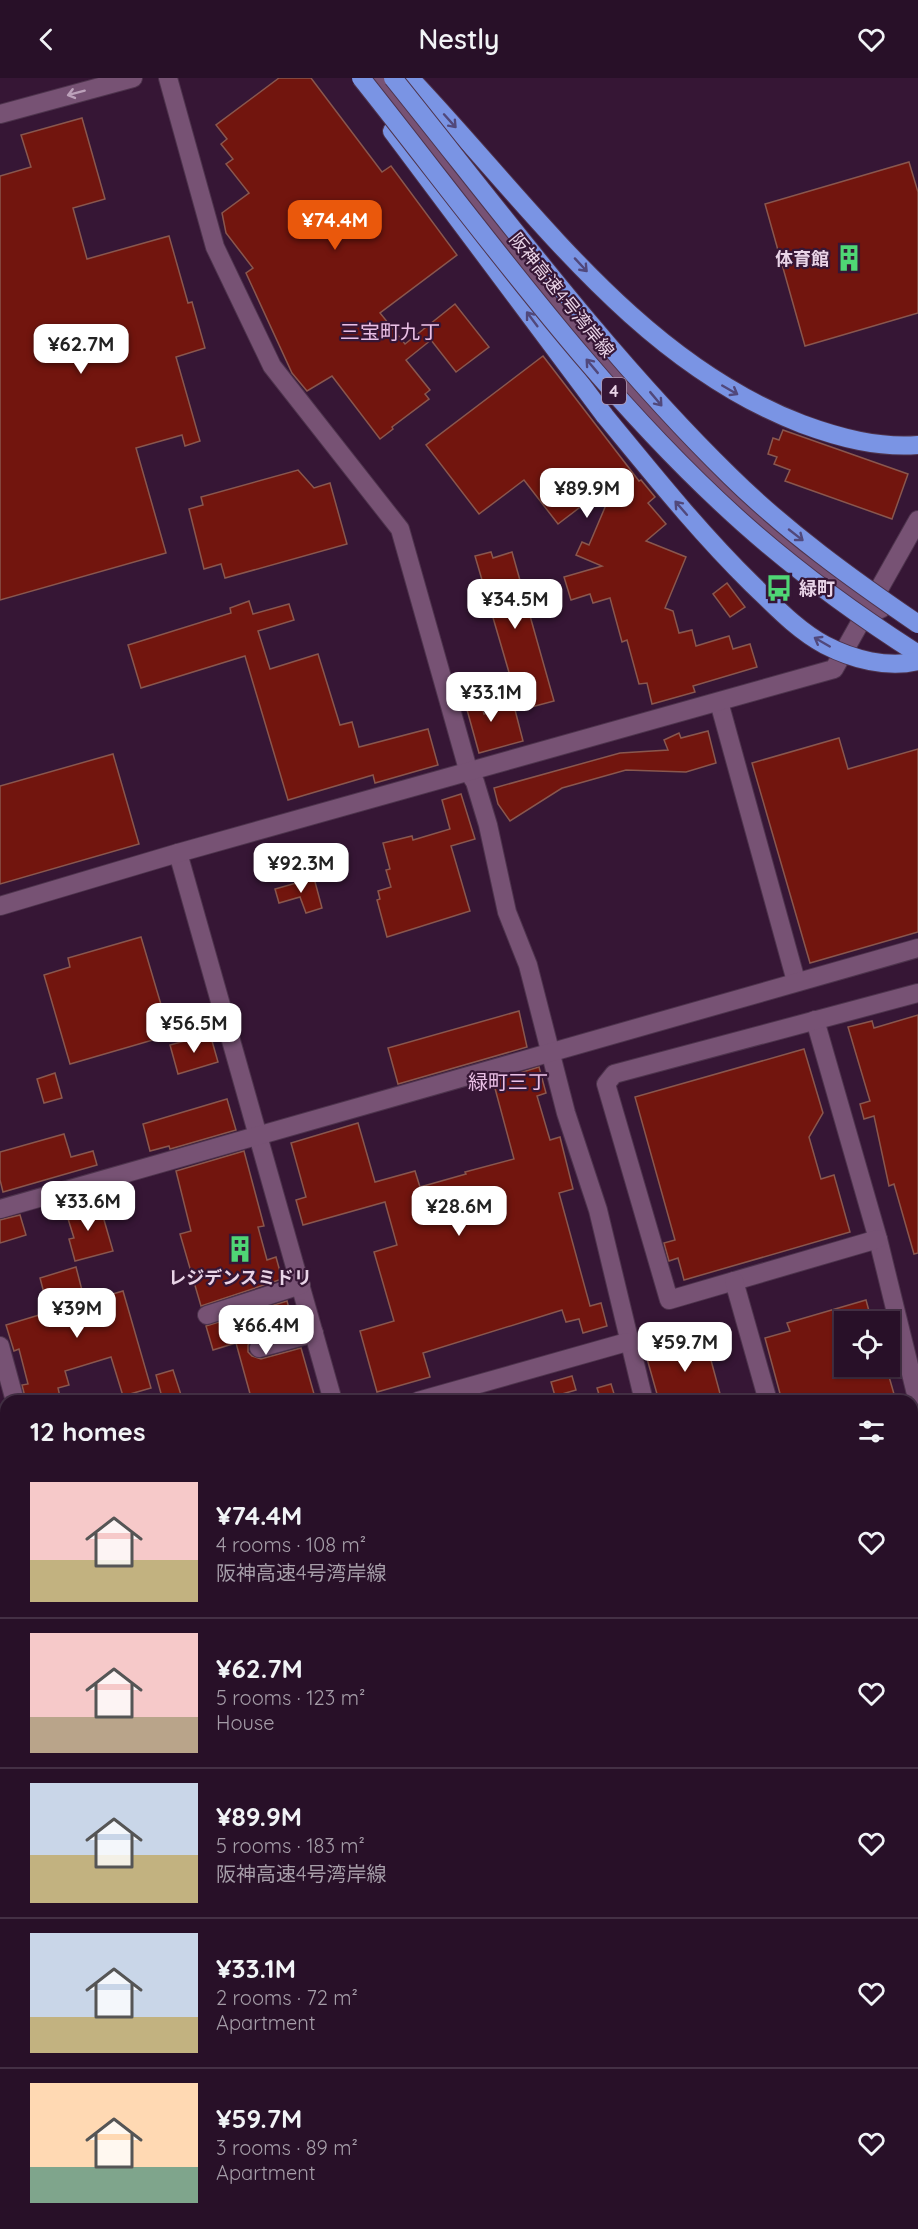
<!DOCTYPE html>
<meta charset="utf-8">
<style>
:root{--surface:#281028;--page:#301930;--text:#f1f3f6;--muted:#a59da8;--line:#443045;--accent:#ea580c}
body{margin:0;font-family:Quicksand,"Noto Sans JP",sans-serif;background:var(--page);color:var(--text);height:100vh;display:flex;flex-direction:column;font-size:22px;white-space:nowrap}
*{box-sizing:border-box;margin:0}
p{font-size:20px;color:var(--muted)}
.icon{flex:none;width:33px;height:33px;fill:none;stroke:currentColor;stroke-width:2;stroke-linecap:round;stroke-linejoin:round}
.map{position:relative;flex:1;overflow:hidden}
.drawer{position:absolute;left:0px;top:1317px;width:918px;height:834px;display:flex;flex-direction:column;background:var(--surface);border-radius:18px 18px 0 0;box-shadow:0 2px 4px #0004,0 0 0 2px var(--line)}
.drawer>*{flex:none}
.buttons{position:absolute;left:834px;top:1233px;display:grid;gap:12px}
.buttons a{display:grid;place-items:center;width:66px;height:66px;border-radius:0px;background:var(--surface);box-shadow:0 2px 4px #0004,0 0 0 2px var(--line);font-size:30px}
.price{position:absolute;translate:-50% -51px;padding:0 14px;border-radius:12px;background:#fff;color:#222;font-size:20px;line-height:39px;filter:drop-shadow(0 2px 3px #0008)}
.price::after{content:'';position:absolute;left:50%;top:36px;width:18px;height:14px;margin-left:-9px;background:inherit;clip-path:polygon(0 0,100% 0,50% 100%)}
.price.on{background:var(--accent);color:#fff}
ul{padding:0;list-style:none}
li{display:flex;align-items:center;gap:18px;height:150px;padding:0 30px}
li+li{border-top:2px solid var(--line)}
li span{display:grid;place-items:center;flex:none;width:168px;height:120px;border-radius:0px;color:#555}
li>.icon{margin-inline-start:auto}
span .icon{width:72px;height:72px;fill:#fffc;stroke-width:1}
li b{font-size:26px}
h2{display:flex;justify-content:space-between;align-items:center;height:72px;padding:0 30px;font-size:26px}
header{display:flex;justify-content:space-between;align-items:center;height:78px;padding:0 30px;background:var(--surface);font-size:27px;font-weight:600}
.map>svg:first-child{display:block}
.water{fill:#26636d}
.building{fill:#72150e;stroke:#89574e;stroke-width:1.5}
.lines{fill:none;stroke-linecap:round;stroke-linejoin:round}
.highway-tunnel{stroke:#513250;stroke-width:18;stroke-dasharray:18 9;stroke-linecap:butt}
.minor-casing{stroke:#4e344d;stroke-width:20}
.highway-casing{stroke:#4e344d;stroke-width:20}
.minor{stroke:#775274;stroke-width:18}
.highway{stroke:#7a94e4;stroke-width:18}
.highway-bridge-casing{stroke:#4e344d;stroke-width:20;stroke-linecap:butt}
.highway-bridge{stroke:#7a94e4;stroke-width:18}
.oneway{stroke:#bba0b9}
.oneway2{stroke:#51487b}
.labels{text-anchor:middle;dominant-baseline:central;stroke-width:4.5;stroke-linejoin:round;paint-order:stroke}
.shield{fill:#361635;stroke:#b39bb2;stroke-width:1.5}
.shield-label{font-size:16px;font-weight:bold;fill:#e9d4e7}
.poi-label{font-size:18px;font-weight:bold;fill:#e9d4e7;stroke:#361635;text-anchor:end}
.street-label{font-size:18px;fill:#e9d4e7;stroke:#361635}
.neighbourhood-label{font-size:20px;fill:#eac0e6;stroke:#361635}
</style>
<header><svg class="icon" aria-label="back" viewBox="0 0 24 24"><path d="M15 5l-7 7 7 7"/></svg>Nestly<svg class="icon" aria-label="heart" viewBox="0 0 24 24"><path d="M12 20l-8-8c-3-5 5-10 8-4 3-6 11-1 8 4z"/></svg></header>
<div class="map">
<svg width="918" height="2151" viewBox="0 0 918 2151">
<rect width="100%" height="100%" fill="#361635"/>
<path class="water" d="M 918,2010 L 918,2151 L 495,2151 L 513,2145 L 912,2145 L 912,2012 Z"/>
<g class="building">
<path d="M 279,0 L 311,0 L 382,94 L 391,88 L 457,177 L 380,235 L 405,266 L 455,226 L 489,269 L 456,294 L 431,262 L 406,282 L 430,312 L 425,316 L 429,321 L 392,349 L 393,351 L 380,361 L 332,298 L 307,313 L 292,295 L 246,195 L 253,190 L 226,155 L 222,135 L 249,115 L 226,86 L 233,81 L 221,66 L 227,61 L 216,47 Z"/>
<path d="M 82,40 L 105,121 L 73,130 L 87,181 L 169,158 L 188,225 L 192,224 L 205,270 L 176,279 L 200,363 L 185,368 L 182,357 L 136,370 L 166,475 L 0,522 L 0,98 L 31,89 L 21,57 Z"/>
<path d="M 909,84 L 918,114 L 918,235 L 805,268 L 765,126 Z"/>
<path d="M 543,278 L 639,403 L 641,402 L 655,419 L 648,425 L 666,446 L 646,463 L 686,479 L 665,530 L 673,533 L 679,555 L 692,552 L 696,568 L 729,558 L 733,571 L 750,566 L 757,589 L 693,608 L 695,614 L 652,626 L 647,605 L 639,606 L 627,562 L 622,564 L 610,520 L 593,525 L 590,516 L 571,522 L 564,499 L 602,488 L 576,477 L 582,464 L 589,467 L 617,401 L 558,446 L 524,402 L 479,436 L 426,367 Z"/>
<path d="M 783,352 L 908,396 L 892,441 L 785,403 L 790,392 L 774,386 L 777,379 L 768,376 L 773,360 L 779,362 Z"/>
<path d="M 298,392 L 314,410 L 330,405 L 347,466 L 225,500 L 221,486 L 204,491 L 189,431 L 203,427 L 201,419 Z"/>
<path d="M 491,474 L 493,480 L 512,474 L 554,623 L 520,632 L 475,478 Z"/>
<path d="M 727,505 L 745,529 L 730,539 L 713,516 Z"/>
<path d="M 249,523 L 253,536 L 289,526 L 294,542 L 258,553 L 270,591 L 318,576 L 340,647 L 352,644 L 359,669 L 428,651 L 438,687 L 375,705 L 373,697 L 288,722 L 245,578 L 141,610 L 128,567 L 231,535 L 230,530 Z"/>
<path d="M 476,606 L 484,636 L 514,628 L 523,663 L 479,675 L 461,610 Z"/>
<path d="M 708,653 L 716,685 L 686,694 L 626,692 L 562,710 L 510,743 L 498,726 L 494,710 L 620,675 L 668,672 L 664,662 L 679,655 L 681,660 Z"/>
<path d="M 839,660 L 848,691 L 918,671 L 918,854 L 810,885 L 752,685 Z"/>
<path d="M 113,676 L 139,766 L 0,806 L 0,708 Z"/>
<path d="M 461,716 L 475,761 L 451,768 L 470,833 L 387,859 L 377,822 L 380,821 L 378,813 L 391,809 L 386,792 L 390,791 L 383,765 L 412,758 L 413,762 L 450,751 L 442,722 Z"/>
<path d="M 314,800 L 322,830 L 306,835 L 300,819 L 279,825 L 275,811 Z"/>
<path d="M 141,859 L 170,957 L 70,986 L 44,897 L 70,889 L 68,880 Z"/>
<path d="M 519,933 L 527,969 L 398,1006 L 388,970 Z"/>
<path d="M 918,937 L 918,1175 L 914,1176 L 894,1106 L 889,1108 L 874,1038 L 864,1041 L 860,1026 L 870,1023 L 848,949 L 872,943 L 874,950 Z"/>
<path d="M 210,956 L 218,984 L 178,996 L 170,967 Z"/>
<path d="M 804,971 L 823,1035 L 809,1059 L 821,1101 L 834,1097 L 850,1154 L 684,1202 L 678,1180 L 669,1183 L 664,1165 L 675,1162 L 635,1019 Z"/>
<path d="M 539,989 L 546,1015 L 537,1018 L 550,1062 L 560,1059 L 573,1111 L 559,1115 L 590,1228 L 601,1225 L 607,1248 L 583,1255 L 579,1241 L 566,1244 L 562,1232 L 423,1275 L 430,1299 L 377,1314 L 360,1253 L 394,1243 L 374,1174 L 397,1167 L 385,1124 L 303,1147 L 296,1122 L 306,1119 L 291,1065 L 358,1045 L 375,1104 L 415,1093 L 420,1109 L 466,1096 L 465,1094 L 514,1081 L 493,1003 Z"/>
<path d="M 55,995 L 62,1020 L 44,1025 L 37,1001 Z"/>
<path d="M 227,1021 L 236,1052 L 170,1071 L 169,1068 L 150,1073 L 143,1046 Z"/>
<path d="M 64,1056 L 71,1079 L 93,1073 L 97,1087 L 3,1114 L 0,1102 L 0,1074 Z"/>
<path d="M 244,1073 L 264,1148 L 258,1149 L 267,1182 L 276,1179 L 282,1201 L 201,1228 L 180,1156 L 191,1153 L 176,1093 Z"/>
<path d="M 87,1125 L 89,1131 L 100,1128 L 113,1173 L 75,1183 L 69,1161 L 74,1160 L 65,1131 Z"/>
<path d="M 20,1137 L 26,1157 L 0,1165 L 0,1142 Z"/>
<path d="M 76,1189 L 85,1224 L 123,1213 L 151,1310 L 123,1318 L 111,1279 L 65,1293 L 69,1307 L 58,1310 L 61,1323 L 26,1323 L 22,1307 L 28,1306 L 19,1271 L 14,1273 L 6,1247 L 49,1234 L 40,1200 Z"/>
<path d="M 866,1222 L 872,1244 L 844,1244 L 844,1288 L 886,1288 L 896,1323 L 782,1323 L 765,1260 L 790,1253 L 787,1245 Z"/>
<path d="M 287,1223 L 294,1249 L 255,1259 L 248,1267 L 248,1274 L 252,1278 L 261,1281 L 301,1270 L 316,1323 L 252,1323 L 236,1265 L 213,1272 L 206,1248 Z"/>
<path d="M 705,1260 L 722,1323 L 659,1323 L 646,1277 Z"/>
<path d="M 173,1292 L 183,1323 L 163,1323 L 156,1297 Z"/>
<path d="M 572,1298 L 576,1312 L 555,1318 L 551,1304 Z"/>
<path d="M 611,1306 L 615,1319 L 601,1323 L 597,1310 Z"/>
</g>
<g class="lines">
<g class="highway-tunnel">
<path d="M 912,1781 L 918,1778"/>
<path d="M 912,1816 L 918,1813"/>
<path d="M 0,2056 L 6,2055"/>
<path d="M 0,2087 L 6,2085"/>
</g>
<defs>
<g id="minor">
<path d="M 168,0 L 215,169 L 272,288 L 400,451 L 469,695 L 475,704 L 488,747 L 507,834 L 528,887 L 566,1035 L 598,1132 L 644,1323"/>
<path d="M 379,0 L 647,333 L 718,408 L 806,484 L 881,531"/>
<path d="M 0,36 L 133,0"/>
<path d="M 719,624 L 796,903"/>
<path d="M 178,775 L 333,1323"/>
<path d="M 0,828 L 178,775 L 834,591 L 918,442"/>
<path d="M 815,942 L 878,1161 L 918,1324"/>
<path d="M 0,1131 L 918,870"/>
<path d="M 878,1161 L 669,1222 L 606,1006 L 614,996 L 918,915"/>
<path d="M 734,1203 L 768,1323"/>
<path d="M 207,1237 L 301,1207"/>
<path d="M 0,1268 L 15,1323"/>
<path d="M 259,1270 L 314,1255"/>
<path d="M 418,1323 L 627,1264"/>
<path d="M 0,1338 L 6,1336"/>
<path d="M 912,1424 L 918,1422"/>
<path d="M 0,1428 L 6,1427"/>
<path d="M 912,1488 L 918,1486"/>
<path d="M 0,1600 L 6,1598"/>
<path d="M 0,1726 L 6,1745"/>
<path d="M 0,1886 L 6,1884"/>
<path d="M 0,2133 L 6,2131"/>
</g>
<g id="highway">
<path d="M 410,0 C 529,125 635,282 802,346 C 840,360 878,370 918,367"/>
<path d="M 392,53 L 605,338"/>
</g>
</defs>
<use href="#minor" class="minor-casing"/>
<use href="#highway" class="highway-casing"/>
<use href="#minor" class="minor"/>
<use href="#highway" class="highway"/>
<defs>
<g id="highway-bridge">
<path d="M 361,0 C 482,152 598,316 744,446 C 798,494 857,537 918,576"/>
<path d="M 393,0 C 500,133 608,279 730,398 C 787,454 852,501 918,546"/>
<path d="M 605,338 C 652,395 699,454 752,506 C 775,528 797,552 825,567 C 852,581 888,591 918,583"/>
</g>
</defs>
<use href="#highway-bridge" class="highway-bridge-casing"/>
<use href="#highway-bridge" class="highway-bridge"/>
</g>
<defs><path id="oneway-shaft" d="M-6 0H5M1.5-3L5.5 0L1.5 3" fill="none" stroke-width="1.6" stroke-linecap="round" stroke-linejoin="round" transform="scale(1.5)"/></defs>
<use class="oneway" href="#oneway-shaft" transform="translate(76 15) rotate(165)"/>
<g class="oneway2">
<use href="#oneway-shaft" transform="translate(450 43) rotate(48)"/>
<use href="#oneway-shaft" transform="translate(581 187) rotate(47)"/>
<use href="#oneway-shaft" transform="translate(532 241) rotate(-127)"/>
<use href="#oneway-shaft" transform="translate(592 288) rotate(-130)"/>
<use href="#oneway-shaft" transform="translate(730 312) rotate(30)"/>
<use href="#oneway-shaft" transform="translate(656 321) rotate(50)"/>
<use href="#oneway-shaft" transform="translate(681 430) rotate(-131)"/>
<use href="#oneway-shaft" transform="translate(796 457) rotate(38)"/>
<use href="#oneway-shaft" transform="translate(822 564) rotate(-150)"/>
</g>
<defs>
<symbol id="building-bare" viewBox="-9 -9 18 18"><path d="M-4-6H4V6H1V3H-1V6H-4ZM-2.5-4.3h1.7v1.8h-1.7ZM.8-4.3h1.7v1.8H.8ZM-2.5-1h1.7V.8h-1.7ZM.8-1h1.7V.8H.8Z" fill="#4fd675" stroke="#361635" stroke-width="2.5" paint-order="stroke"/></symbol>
<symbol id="bus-bare" viewBox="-9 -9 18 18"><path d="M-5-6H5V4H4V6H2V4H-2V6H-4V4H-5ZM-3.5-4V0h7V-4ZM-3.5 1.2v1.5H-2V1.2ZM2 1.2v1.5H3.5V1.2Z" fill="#4fd675" stroke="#361635" stroke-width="2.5" paint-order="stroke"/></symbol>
</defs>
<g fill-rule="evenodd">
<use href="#building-bare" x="830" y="161" width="38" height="38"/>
<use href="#bus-bare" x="760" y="491" width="38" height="38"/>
<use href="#building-bare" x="221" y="1152" width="38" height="38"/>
</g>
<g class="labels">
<rect class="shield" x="602" y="300" width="24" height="26" rx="4.5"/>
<g class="shield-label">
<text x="614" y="313">4</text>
</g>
<g class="poi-label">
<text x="829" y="180">体育館</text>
<text x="799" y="510" text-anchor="start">緑町</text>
<text x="240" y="1199" text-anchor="middle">レジデンスミドリ</text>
</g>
<g class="street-label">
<text transform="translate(562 217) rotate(51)">阪神高速4号湾岸線</text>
</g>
<g class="neighbourhood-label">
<text x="390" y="253">三宝町九丁</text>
<text x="508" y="1003">緑町三丁</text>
</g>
</g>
</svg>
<div class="buttons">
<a><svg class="icon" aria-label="locate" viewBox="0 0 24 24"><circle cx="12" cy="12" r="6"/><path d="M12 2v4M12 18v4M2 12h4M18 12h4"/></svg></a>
</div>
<b class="price on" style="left:335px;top:173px">¥74.4M</b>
<b class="price" style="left:81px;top:297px">¥62.7M</b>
<b class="price" style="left:587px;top:441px">¥89.9M</b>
<b class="price" style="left:515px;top:552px">¥34.5M</b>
<b class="price" style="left:491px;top:645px">¥33.1M</b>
<b class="price" style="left:301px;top:816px">¥92.3M</b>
<b class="price" style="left:194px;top:976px">¥56.5M</b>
<b class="price" style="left:88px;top:1154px">¥33.6M</b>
<b class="price" style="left:459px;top:1159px">¥28.6M</b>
<b class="price" style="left:77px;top:1261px">¥39M</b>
<b class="price" style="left:266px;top:1278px">¥66.4M</b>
<b class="price" style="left:685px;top:1295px">¥59.7M</b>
<section class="drawer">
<h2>12 homes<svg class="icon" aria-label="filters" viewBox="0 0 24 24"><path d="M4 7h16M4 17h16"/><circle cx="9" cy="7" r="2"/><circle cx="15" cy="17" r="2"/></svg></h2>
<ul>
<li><span style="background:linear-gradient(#f6c9c9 65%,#c2b280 0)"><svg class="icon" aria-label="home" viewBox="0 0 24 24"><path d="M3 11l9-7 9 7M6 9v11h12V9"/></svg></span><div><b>¥74.4M</b><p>4 rooms · 108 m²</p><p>阪神高速4号湾岸線</p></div><svg class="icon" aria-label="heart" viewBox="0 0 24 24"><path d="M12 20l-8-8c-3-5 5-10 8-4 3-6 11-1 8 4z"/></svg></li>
<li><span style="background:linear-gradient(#f6c9c9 70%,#b9a48a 0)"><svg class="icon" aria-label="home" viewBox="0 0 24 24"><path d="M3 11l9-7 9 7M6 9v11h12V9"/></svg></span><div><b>¥62.7M</b><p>5 rooms · 123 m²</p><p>House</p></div><svg class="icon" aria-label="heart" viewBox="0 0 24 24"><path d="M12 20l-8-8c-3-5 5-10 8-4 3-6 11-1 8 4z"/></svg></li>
<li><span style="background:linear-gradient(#c9d6e8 60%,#c2b280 0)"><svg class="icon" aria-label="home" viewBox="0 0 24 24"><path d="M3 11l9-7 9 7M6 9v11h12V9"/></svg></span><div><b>¥89.9M</b><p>5 rooms · 183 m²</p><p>阪神高速4号湾岸線</p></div><svg class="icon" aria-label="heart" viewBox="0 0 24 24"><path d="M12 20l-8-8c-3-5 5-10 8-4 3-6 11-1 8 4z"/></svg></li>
<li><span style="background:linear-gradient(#c9d6e8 70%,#c2b280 0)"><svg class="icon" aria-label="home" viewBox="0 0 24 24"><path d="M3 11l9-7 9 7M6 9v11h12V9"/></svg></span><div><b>¥33.1M</b><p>2 rooms · 72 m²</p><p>Apartment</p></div><svg class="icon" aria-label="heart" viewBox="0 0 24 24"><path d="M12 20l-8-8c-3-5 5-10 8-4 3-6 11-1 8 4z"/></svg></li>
<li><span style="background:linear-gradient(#ffd9b3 70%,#7fa58c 0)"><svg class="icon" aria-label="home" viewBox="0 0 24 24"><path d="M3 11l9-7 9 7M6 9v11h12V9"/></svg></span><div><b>¥59.7M</b><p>3 rooms · 89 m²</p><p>Apartment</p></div><svg class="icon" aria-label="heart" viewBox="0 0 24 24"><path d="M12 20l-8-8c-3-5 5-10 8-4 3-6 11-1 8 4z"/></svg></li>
</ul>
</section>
</div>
